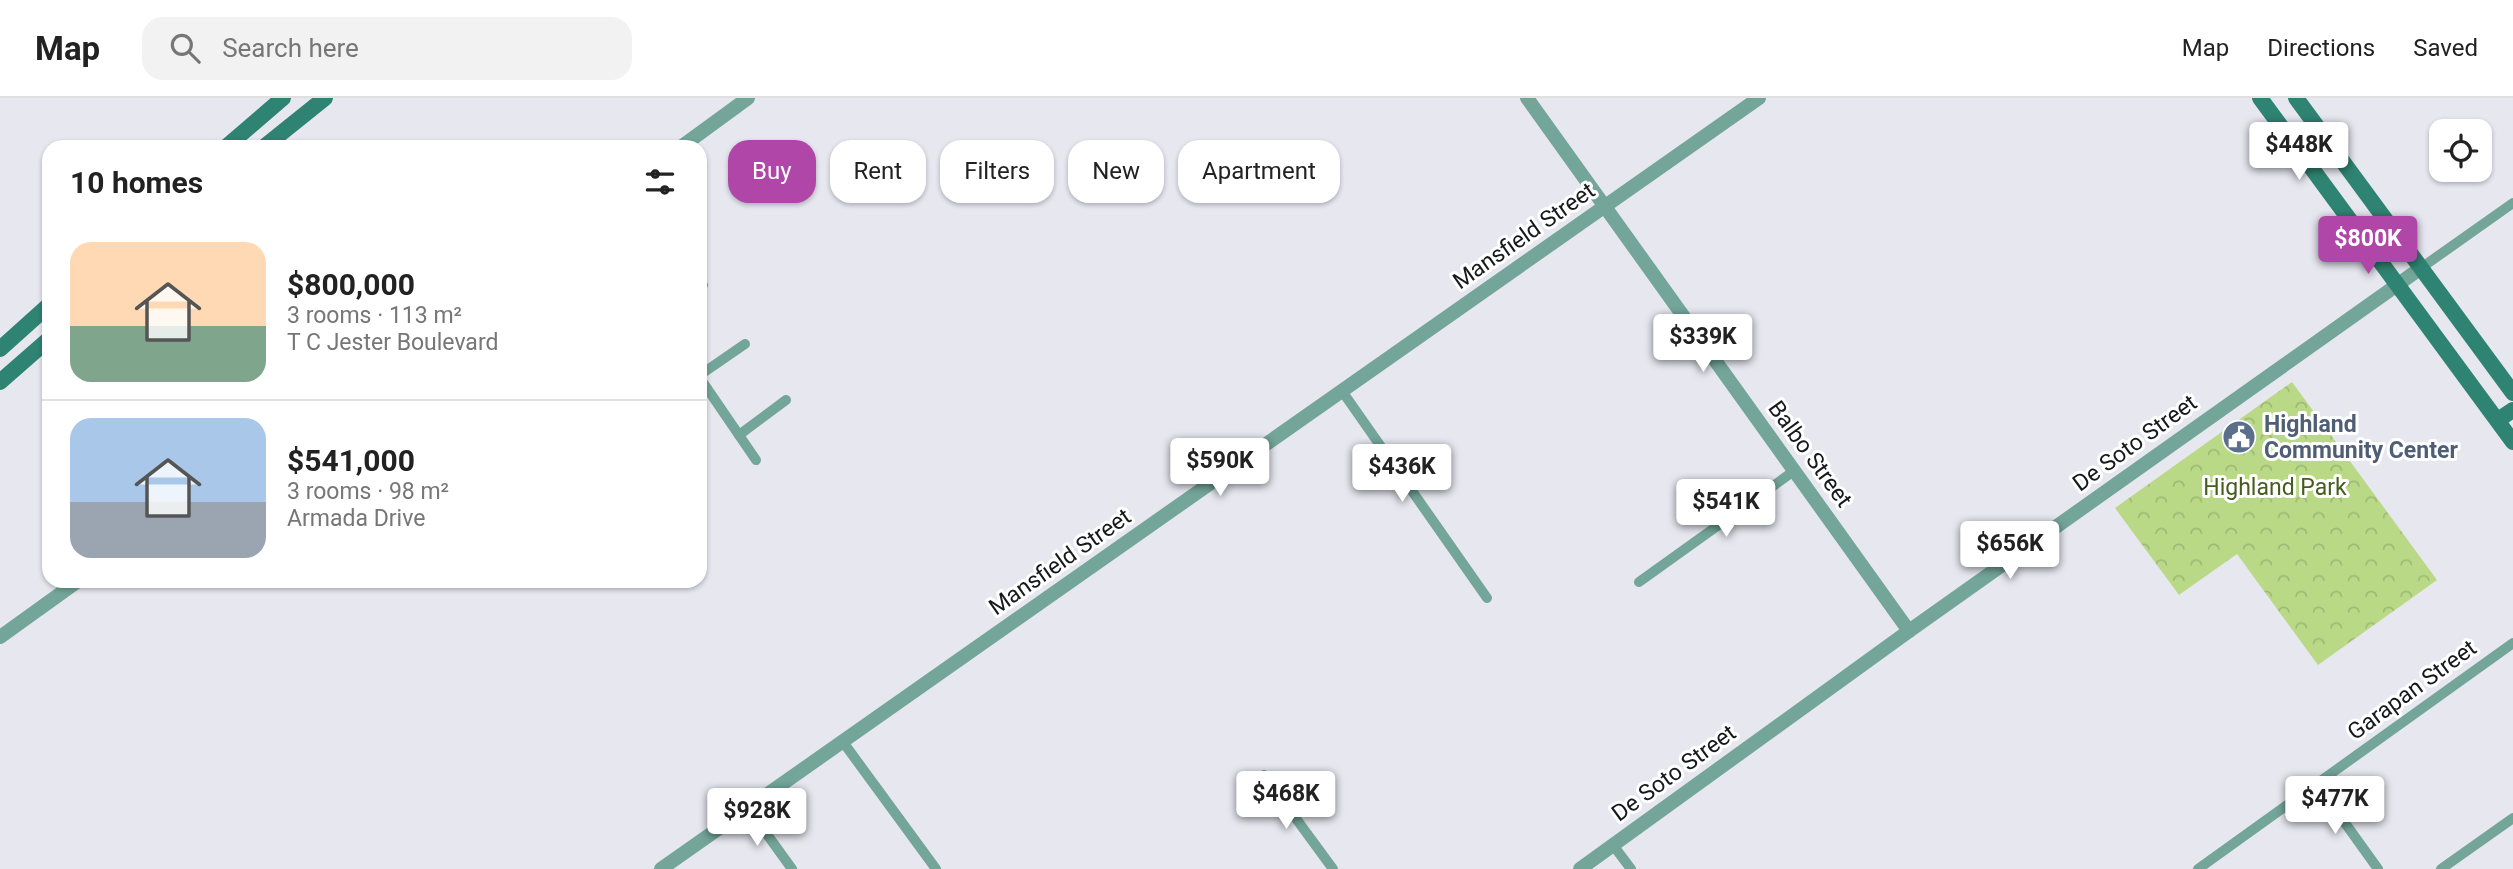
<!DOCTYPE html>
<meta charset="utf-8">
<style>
:root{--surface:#fff;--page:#f2f2f2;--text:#222;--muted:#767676;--line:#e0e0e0;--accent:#b046a8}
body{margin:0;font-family:Roboto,sans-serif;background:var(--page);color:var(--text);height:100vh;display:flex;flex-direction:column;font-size:26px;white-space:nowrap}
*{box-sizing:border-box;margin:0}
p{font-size:23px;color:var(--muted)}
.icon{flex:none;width:38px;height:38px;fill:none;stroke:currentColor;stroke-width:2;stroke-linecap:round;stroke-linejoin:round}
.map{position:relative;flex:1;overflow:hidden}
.drawer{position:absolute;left:42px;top:42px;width:665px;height:448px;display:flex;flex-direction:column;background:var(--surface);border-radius:21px;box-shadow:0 2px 5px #0004}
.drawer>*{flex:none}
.hud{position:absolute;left:728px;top:42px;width:665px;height:63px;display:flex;gap:14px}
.fabs{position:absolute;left:2429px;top:21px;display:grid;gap:14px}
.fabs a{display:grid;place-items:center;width:63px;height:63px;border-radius:14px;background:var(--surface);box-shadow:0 2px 5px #0004;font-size:35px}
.price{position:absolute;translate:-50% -60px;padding:0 16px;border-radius:7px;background:#fff;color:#222;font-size:23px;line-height:46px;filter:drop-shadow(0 2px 4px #0008)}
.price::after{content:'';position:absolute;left:50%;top:42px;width:21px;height:16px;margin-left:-10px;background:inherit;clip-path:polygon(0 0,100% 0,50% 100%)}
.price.on{background:var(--accent);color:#fff}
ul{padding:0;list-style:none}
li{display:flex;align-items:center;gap:21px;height:175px;padding:0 28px}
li+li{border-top:2px solid var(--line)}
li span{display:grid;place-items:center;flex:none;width:196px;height:140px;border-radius:21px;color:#555}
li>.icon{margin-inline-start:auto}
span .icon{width:84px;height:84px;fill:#fffc;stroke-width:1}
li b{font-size:30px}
h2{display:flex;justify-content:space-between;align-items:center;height:84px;padding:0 28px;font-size:30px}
.pill{padding:0 24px;border-radius:21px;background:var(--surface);box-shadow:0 2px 5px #0004;font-size:24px;line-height:63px}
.pill.on{background:var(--accent);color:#fff}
header{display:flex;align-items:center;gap:42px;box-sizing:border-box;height:98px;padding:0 35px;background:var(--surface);border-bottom:2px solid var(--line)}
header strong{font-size:33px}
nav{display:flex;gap:38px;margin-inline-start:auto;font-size:24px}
.search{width:490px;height:63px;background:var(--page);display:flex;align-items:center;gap:18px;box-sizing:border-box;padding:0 24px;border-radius:21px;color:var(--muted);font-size:26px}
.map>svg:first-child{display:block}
.park{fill:url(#park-crowns)}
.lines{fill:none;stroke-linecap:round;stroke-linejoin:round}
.minor{stroke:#73a598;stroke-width:10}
.tertiary{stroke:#73a598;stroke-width:14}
.secondary{stroke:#2f8372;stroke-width:16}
.labels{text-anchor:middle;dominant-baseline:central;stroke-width:6;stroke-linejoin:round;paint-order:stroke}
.street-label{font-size:23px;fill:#17181b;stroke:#fff}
.service-label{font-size:23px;font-weight:bold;fill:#4e5e75;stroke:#fff;text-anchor:start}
.park-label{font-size:23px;fill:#475d1e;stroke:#fff}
</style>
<header>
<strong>Map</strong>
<div class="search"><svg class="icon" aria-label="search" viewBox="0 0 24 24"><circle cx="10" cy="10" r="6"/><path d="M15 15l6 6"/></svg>Search here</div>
<nav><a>Map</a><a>Directions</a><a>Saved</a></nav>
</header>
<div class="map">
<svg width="2513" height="771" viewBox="0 0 2513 771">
<defs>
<pattern id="park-crowns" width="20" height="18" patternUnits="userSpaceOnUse" patternTransform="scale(1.75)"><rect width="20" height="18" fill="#b9d987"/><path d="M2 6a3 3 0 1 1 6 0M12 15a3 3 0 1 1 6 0" fill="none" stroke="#9eba74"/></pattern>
</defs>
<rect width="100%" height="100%" fill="#e6e7ef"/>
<path class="park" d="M 2292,284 L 2437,482 L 2318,567 L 2237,456 L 2179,497 L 2115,410 Z"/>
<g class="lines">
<g class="minor">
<path d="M 2421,170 L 2513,105"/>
<path d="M 700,189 L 703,187"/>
<path d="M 700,277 L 745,246"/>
<path d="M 700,280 L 756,362"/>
<path d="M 1342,293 L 1487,500"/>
<path d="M 739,337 L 786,302"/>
<path d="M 1639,484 L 1794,373"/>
<path d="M 843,644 L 936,771"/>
<path d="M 1264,677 L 1333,771"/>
<path d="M 2317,686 L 2378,771"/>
<path d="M 748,710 L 792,771"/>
<path d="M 1613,747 L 1631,771"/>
<path d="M 2198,771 L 2513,545"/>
<path d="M 2441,771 L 2513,720"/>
</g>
<g class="tertiary">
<path d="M 1527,0 L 1909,533"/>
<path d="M 681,49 L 748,0"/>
<path d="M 0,539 L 78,483"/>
<path d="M 661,771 L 1759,0"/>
<path d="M 1580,771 L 1909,533 L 2421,170"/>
</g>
<g class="secondary">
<path d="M 2260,0 L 2513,344"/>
<path d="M 2296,0 L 2513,295"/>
<path d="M 226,49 L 283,0"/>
<path d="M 264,49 L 325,0"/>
<path d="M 0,251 L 49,207"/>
<path d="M 0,284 L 49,241"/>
<path d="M 2498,322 L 2513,312"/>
</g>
</g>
<defs>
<symbol id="civic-disc" viewBox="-11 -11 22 22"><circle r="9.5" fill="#5c6f8a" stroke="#fff"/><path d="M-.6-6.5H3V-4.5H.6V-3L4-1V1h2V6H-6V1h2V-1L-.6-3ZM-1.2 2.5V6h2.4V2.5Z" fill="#fff"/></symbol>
</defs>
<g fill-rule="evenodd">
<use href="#civic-disc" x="2220" y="320" width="38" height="38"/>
</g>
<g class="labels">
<g class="street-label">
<text transform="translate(1524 138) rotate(-35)">Mansfield Street</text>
<text transform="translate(2135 345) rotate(-36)">De Soto Street</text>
<text transform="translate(1810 356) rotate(54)">Balbo Street</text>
<text transform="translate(1060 464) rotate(-35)">Mansfield Street</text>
<text transform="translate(2412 592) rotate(-36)">Garapan Street</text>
<text transform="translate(1674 675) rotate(-36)">De Soto Street</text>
</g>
<g class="service-label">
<text x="2264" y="326">Highland<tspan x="2264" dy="26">Community Center</tspan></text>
</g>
<g class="park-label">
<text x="2275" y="389">Highland Park</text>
</g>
</g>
</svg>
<div class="fabs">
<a><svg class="icon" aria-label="locate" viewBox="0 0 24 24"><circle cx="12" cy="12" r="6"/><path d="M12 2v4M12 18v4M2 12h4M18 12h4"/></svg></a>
</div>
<b class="price" style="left:2299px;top:84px">$448K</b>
<b class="price on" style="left:2368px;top:178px">$800K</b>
<b class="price" style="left:1703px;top:276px">$339K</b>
<b class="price" style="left:1220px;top:400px">$590K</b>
<b class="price" style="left:1402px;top:406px">$436K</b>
<b class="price" style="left:1726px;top:441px">$541K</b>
<b class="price" style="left:2010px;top:483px">$656K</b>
<b class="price" style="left:1286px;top:733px">$468K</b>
<b class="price" style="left:2335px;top:738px">$477K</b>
<b class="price" style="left:757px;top:750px">$928K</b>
<div class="hud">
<a class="pill on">Buy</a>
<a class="pill">Rent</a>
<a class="pill">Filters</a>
<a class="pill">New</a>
<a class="pill">Apartment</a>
</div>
<section class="drawer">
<h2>10 homes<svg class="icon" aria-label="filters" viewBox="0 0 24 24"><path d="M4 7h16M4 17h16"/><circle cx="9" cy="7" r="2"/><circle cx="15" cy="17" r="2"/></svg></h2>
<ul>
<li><span style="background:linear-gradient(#ffd9b3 60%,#7fa58c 0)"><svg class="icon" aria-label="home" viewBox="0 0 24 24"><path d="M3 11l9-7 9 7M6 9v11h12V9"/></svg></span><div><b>$800,000</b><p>3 rooms · 113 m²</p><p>T C Jester Boulevard</p></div></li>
<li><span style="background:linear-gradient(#a9c7e8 60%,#9aa5b1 0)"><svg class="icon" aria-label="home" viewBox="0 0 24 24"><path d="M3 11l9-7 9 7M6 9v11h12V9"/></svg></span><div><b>$541,000</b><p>3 rooms · 98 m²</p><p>Armada Drive</p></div></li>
</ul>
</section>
</div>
